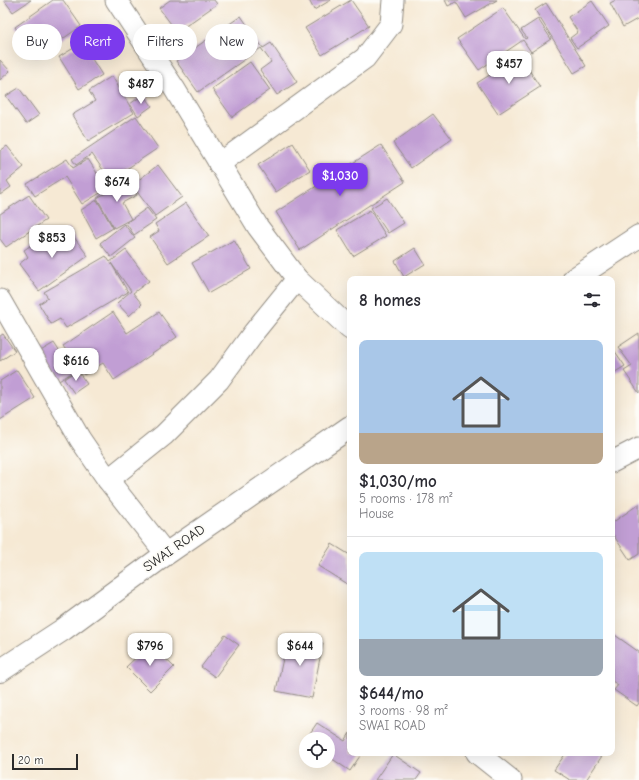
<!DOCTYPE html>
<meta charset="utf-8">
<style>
:root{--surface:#fff;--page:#f2f2f3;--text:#2b2b33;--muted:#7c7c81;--line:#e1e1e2;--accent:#7c3aed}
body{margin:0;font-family:"Comic Neue",sans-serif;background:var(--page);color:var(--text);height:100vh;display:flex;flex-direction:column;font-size:15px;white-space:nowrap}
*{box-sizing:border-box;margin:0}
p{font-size:13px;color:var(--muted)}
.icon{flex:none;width:22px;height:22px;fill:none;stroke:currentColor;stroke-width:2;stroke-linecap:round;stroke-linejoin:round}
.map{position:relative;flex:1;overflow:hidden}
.sheet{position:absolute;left:347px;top:276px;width:268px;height:480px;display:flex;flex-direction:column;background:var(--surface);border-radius:8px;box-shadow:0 4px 16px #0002}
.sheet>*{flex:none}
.banner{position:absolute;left:12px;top:24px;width:275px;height:36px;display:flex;gap:8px}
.tools{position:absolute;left:299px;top:732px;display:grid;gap:8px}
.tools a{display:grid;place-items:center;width:36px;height:36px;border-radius:50%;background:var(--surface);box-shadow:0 4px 16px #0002;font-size:20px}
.scale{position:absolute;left:12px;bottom:10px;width:66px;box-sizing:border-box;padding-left:4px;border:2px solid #2b2b2b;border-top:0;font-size:11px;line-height:14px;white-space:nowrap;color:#2b2b2b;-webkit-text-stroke:3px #fdfcf7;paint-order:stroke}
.price{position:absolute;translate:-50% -34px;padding:0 9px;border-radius:8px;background:#fff;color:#222;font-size:13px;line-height:26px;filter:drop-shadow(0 1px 2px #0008)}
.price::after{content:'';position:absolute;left:50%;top:24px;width:12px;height:9px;margin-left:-6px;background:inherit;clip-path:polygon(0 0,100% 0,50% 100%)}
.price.selected{background:var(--accent);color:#fff}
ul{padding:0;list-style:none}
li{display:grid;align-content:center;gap:8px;height:212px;padding:0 12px}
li+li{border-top:1px solid var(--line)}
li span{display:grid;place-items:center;height:124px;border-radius:8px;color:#555}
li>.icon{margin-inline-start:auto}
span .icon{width:72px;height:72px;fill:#fffc;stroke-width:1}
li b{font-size:17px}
h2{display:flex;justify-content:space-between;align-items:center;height:48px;padding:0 12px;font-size:17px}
.pill{padding:0 14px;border-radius:18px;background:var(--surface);box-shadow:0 4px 16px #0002;font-size:14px;line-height:36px}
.pill.selected{background:var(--accent);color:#fff}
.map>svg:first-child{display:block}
.building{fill:#c19ed4}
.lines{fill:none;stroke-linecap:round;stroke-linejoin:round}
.minor-casing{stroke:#908a80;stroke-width:23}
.tertiary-casing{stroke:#908a80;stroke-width:24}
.minor{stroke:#fff;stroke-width:21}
.tertiary{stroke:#fff;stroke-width:22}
.labels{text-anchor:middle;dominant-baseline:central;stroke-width:4;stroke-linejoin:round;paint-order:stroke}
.street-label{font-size:14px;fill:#2b2b2b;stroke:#fdfcf7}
</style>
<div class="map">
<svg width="639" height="780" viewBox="0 0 639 780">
<rect width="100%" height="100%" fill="#fdfcf7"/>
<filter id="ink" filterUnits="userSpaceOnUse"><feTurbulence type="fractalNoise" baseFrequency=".025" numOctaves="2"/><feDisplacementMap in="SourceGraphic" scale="8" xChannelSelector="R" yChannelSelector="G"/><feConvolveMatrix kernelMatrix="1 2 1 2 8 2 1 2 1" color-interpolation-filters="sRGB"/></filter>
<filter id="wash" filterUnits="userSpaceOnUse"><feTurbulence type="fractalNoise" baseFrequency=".012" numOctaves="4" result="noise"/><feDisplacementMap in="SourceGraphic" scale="16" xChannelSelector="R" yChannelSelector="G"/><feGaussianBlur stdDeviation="0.9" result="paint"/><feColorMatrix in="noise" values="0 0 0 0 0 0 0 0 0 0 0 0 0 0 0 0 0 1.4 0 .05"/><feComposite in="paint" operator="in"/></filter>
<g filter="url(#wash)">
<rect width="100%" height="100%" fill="#f6e9d4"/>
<g id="blocks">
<g class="building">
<path d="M 4,0 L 31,0 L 13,12 Z"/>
<path d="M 53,0 L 63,0 L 81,26 L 36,58 L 15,27 Z"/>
<path d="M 170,0 L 214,0 L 217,4 L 177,32 L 159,8 Z"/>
<path d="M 309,0 L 331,0 L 314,10 Z"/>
<path d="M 351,0 L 369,26 L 322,55 L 305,28 Z"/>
<path d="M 445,0 L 497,0 L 466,18 L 456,2 L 448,6 Z"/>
<path d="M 616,0 L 639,0 L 639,18 L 623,27 L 610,3 Z"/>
<path d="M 592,1 L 609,26 L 577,48 L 570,38 L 578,32 L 568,17 Z"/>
<path d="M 546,3 L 586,66 L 574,73 L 535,10 Z"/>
<path d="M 503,8 L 525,39 L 527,38 L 521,30 L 538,19 L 551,39 L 531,52 L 523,40 L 479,70 L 457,39 Z"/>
<path d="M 241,16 L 263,48 L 271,43 L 297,82 L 277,95 L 260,70 L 271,62 L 261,48 L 198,92 L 176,61 Z"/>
<path d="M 82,43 L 102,75 L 79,89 L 59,57 Z"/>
<path d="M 520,56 L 540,87 L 498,114 L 477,83 Z"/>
<path d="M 0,60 L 10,71 L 0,80 Z"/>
<path d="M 250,62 L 270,90 L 232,117 L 212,89 Z"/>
<path d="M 112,76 L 134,113 L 88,141 L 72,115 L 95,101 L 89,91 Z"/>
<path d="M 19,88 L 39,115 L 26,124 L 6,96 Z"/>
<path d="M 144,94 L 152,106 L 138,116 L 130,104 Z"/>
<path d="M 433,114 L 452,139 L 411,168 L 393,143 Z"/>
<path d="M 136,116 L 158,148 L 110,180 L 92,154 L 76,165 L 72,159 Z"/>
<path d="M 293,143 L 310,170 L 276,192 L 258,165 Z"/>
<path d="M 381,145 L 405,182 L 300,250 L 276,212 Z"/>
<path d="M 7,146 L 24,167 L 7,181 L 11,187 L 0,195 L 0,151 Z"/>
<path d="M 67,159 L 73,168 L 88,159 L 107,189 L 82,204 L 65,177 L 35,196 L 27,184 Z"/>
<path d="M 158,165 L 182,197 L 155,216 L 132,185 Z"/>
<path d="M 129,180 L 137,195 L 122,203 L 131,219 L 114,228 L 97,198 Z"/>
<path d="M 29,195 L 46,220 L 6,247 L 0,239 L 0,214 Z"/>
<path d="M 387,198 L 404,223 L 388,233 L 371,208 Z"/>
<path d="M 97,200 L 113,228 L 96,238 L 81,210 Z"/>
<path d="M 186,203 L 209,236 L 168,263 L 150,237 L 159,231 L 155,224 Z"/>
<path d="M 147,208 L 156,220 L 134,235 L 126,223 Z"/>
<path d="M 370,210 L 386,236 L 353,256 L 337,230 Z"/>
<path d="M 124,224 L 135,238 L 111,257 L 100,243 Z"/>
<path d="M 68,229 L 88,256 L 39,291 L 19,264 L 28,257 L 24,250 L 43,237 L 47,244 Z"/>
<path d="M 234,240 L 251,269 L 209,293 L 192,263 Z"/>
<path d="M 415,248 L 425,264 L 404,277 L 395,261 Z"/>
<path d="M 126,250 L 149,281 L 133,293 L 142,304 L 129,316 L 117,303 L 131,291 L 111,263 L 128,292 L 66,328 L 60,319 L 51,324 L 39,304 L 48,298 L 44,292 L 106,256 L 110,262 Z"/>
<path d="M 113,312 L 127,333 L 159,312 L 177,337 L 114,380 L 103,363 L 84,375 L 63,346 Z"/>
<path d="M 639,333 L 639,393 L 624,371 L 632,366 L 618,347 Z"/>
<path d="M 3,334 L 15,351 L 0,361 L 0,336 Z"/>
<path d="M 54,343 L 73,372 L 54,384 L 34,355 Z"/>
<path d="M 612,347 L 625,366 L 612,374 Z"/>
<path d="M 17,370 L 35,398 L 0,420 L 0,381 Z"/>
<path d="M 77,370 L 87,384 L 74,393 L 64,379 Z"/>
<path d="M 639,504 L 639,554 L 630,560 L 612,533 L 612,523 Z"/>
<path d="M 332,544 L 350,555 L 350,586 L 318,566 Z"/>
<path d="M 612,633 L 639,652 L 639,703 L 637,706 L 614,690 L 618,685 L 612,681 Z"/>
<path d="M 225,635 L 239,645 L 215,677 L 201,667 Z"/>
<path d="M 288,635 L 323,643 L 312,698 L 276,691 Z"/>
<path d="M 150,644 L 174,667 L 150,691 L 126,667 Z"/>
<path d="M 317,723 L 345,741 L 350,733 L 350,753 L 362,753 L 350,771 L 328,756 L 328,739 L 306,739 Z"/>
<path d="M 566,753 L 604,753 L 586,780 L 570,780 L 554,770 Z"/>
<path d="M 393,754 L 421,773 L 416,780 L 375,780 Z"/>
</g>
</g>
</g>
<g filter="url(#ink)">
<use href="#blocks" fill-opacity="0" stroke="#908a80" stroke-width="1"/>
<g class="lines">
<defs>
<g id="minor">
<path d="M 116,0 L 174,88 L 258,227 L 297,279 L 350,329"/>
<path d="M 219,164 L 365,58 L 391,24 L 393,0"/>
<path d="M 0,300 L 80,439 L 108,480 L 166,554"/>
<path d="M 612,462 L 639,448"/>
<path d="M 108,480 L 164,435 L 219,380 L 254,332 L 297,279"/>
<path d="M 477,753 L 511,780"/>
</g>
<g id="tertiary">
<path d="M 574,279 L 639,236"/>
<path d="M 0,671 L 64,629 L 166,554 L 350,427"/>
</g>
</defs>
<use href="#minor" class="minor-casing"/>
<use href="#tertiary" class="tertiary-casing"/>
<use href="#minor" class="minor"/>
<use href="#tertiary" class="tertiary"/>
</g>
</g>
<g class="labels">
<g class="street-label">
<text transform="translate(174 548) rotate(-35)">SWAI ROAD</text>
</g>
</g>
</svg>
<div class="tools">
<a><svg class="icon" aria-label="locate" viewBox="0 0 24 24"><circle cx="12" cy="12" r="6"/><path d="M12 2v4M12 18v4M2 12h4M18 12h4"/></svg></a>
</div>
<div class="scale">20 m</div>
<b class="price" style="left:509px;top:85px">$457</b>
<b class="price" style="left:141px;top:105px">$487</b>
<b class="price selected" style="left:340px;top:197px">$1,030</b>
<b class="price" style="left:117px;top:203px">$674</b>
<b class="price" style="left:52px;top:259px">$853</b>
<b class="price" style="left:76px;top:382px">$616</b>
<b class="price" style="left:150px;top:667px">$796</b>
<b class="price" style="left:300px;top:667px">$644</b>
<div class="banner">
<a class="pill">Buy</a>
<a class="pill selected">Rent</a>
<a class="pill">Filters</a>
<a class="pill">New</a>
</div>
<section class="sheet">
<h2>8 homes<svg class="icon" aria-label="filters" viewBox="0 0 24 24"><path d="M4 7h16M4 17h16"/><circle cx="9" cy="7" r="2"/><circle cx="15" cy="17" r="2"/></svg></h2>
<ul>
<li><span style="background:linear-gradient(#a9c7e8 75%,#b9a48a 0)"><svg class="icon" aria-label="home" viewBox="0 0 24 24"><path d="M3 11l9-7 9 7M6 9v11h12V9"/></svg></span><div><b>$1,030/mo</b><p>5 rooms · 178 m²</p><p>House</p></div></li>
<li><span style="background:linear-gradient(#bfe0f5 70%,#9aa5b1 0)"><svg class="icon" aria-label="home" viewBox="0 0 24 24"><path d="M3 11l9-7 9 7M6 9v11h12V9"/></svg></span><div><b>$644/mo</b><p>3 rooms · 98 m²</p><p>SWAI ROAD</p></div></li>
</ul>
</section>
</div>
